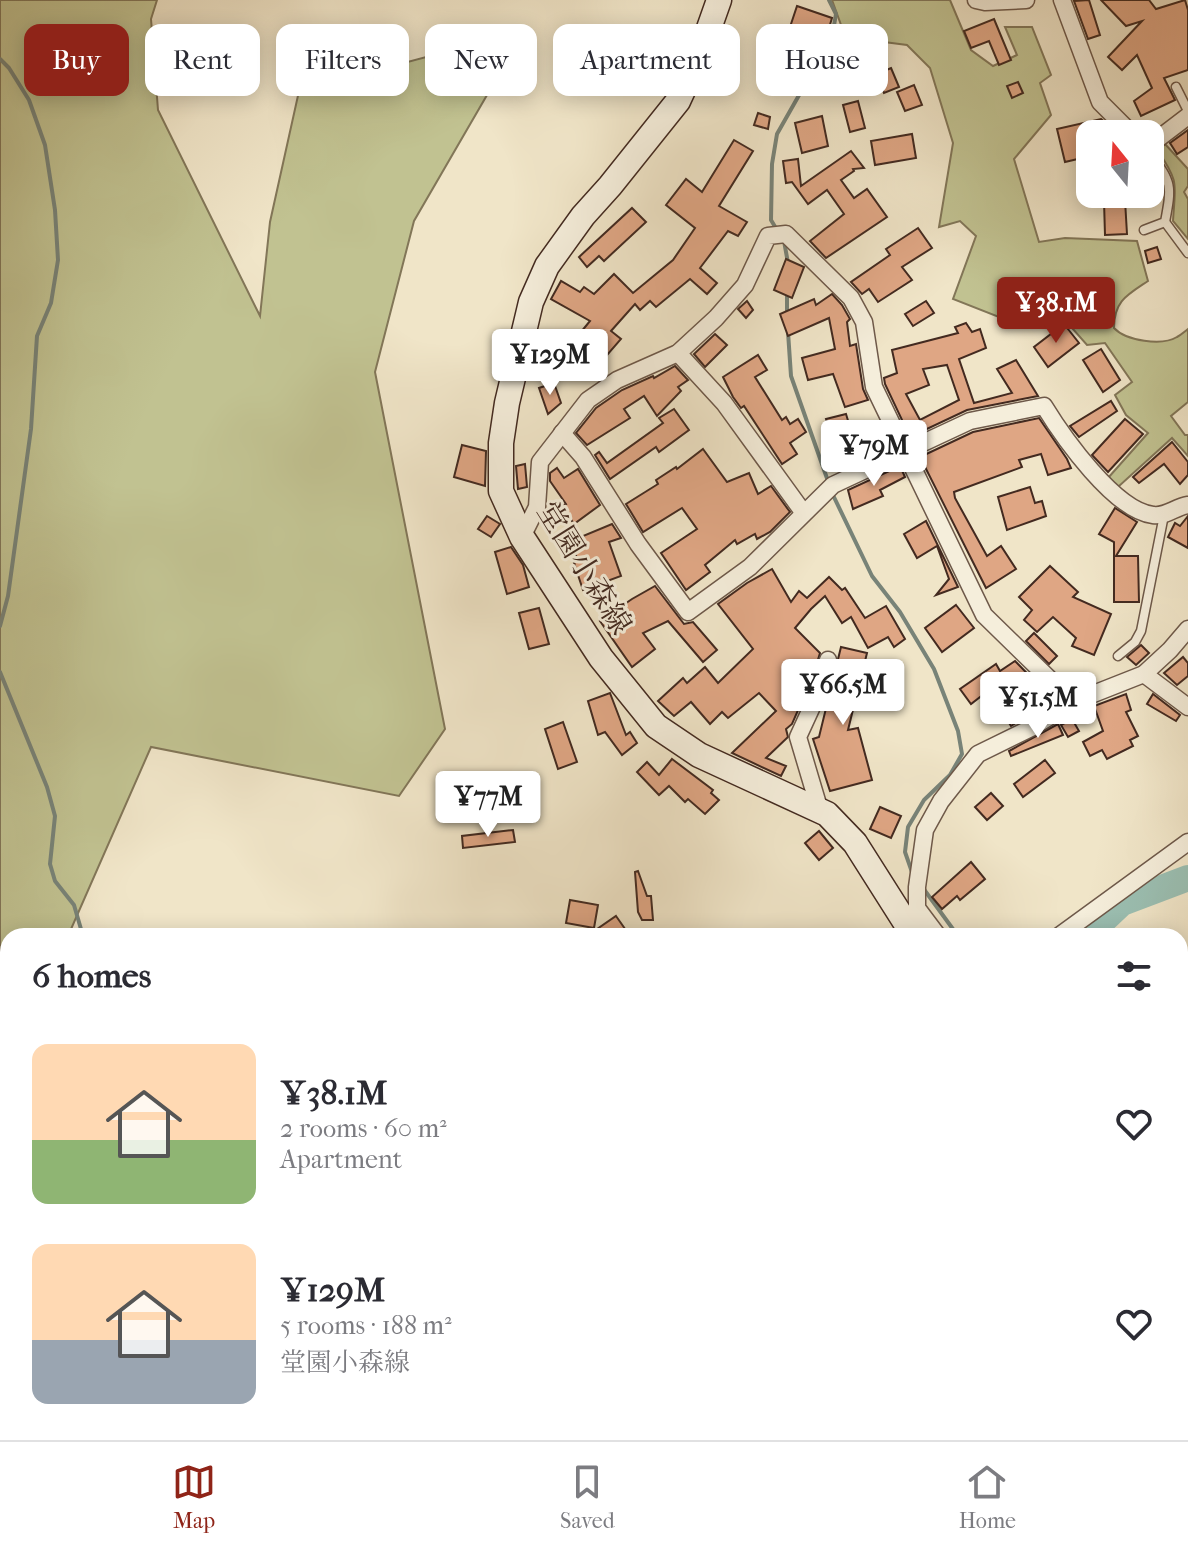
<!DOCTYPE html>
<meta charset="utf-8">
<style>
:root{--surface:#fff;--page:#f2f2f3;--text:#2b2b33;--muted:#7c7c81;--line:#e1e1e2;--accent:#8f2418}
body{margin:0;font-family:"IM FELL French Canon","Noto Serif JP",serif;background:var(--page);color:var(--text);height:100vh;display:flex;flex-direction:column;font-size:30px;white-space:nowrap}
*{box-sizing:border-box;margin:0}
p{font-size:26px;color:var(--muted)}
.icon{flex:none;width:44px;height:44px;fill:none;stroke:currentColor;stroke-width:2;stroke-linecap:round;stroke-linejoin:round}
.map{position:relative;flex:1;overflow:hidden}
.sheet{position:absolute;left:0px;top:928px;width:1188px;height:512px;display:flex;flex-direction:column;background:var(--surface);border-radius:24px 24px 0 0;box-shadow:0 4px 20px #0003}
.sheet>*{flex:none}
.top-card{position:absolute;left:24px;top:24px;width:1140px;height:72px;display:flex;gap:16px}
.needle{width:52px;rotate:342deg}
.buttons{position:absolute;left:1076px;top:120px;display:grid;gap:16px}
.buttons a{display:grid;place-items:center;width:88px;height:88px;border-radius:16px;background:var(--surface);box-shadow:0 4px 20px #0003;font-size:40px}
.price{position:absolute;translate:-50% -68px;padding:0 18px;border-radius:8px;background:#fff;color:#222;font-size:26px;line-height:52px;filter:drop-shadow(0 2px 4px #0008)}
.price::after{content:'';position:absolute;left:50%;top:48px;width:24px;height:18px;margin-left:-12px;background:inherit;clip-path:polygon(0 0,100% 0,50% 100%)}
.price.selected{background:var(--accent);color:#fff}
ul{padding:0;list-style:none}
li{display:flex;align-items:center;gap:24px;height:200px;padding:0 32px}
li span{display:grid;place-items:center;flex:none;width:224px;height:160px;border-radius:16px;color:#555}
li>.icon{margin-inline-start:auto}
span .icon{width:96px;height:96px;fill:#fffc;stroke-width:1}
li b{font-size:34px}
h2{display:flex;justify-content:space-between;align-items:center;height:96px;padding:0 32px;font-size:34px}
.chip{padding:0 28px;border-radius:16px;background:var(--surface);box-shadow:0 4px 20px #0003;font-size:28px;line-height:72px}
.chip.selected{background:var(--accent);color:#fff}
.tab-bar{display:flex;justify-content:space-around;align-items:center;height:112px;border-top:2px solid var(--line);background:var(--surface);font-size:22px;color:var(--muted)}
.tab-bar a{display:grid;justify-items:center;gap:4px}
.tab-bar .selected{color:var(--accent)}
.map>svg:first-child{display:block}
.green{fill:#c1c291;stroke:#827658;stroke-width:2}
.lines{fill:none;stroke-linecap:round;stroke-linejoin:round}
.stream{stroke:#788378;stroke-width:4}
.river{stroke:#9bbfb2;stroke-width:26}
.building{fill:#dfa684;stroke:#432a20;stroke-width:2;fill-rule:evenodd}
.service-casing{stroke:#6e594a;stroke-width:11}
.minor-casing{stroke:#6e594a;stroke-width:19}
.secondary-casing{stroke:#432a20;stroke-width:27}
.service{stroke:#f5eedb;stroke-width:8}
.minor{stroke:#f5eedb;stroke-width:16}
.secondary{stroke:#f5eedb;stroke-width:24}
.labels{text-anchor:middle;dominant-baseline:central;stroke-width:6;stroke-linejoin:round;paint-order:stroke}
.street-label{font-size:30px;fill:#432a20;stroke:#f5eedb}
</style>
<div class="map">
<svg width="1188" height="1440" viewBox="0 0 1188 1440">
<rect width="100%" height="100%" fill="#f0e5c8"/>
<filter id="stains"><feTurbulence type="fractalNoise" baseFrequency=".0025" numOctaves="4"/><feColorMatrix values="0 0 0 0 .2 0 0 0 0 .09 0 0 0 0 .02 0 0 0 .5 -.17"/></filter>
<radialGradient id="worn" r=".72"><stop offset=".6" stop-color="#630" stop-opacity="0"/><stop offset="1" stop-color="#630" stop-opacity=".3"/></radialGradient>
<g class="green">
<path d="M 0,0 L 157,0 L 151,19 L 158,110 L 260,316 L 270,222 L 299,91 L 426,57 L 487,95 L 414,221 L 375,372 L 445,729 L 399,796 L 151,747 L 68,936 L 8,936 L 8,1073 L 0,1091 Z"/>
<path d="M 832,0 L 950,0 L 971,50 L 993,66 L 1017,55 L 1005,27 L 1032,27 L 1051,75 L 1040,83 L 1051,115 L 1014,159 L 1039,242 L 1065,238 L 1137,241 L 1148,281 C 1127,295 1114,301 1114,328 C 1126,341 1162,346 1177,337 C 1181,335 1184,332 1188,329 L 1188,402 L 1171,416 L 1185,435 L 1188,435 L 1188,456 L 1172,438 L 1118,487 L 1108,478 L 1148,433 L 1126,415 L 1115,395 L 1132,382 L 1105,343 L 1087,345 L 1065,320 L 1048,308 L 1009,321 L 953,299 L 976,236 L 960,221 L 939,227 L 953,143 L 930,68 L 907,45 L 884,42 L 849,47 Z"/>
<path d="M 1165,144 L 1188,169 L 1188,186 L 1184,192 L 1188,199 L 1188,239 L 1173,221 C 1175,185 1180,183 1158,151 Z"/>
<path d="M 107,1432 L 285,1432 L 286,1440 L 104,1440 Z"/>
<path d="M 462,1432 L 677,1432 L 680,1440 L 464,1440 Z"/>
</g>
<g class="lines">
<g class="stream">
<path d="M 0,59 L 9,68 L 29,100 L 45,145 L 55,210 L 58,260 L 51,303 L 37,336 L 31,429 L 8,596 L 0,626"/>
<path d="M 777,230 L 771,220 L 772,164 L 777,134 L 832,37 L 836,14 L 829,0"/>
<path d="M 784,241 L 788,263"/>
<path d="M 787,315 L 787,292"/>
<path d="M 788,332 L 791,376 L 829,484"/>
<path d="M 832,493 L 872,576 L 900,612 L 934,669 L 958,731 L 962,754 L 950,775 L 924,800 L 908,827 L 905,852 L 913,875"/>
<path d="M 0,672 L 47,787 L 55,816 L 50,864 L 55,881 L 74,905 L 83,936"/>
<path d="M 923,888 L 958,936"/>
<path d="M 0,1286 L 8,1271"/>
</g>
<g class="river">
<path d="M 1087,936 L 1122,903 L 1188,878"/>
<path d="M 1110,1432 L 1113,1440"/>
</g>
</g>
<g class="building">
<path d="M 1089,0 L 1100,35 L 1088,39 L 1074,1 Z"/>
<path d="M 1101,0 L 1149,0 L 1156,9 L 1185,0 L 1188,10 L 1188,70 L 1164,78 L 1175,100 L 1141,116 L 1134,101 L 1152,88 L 1137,55 L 1122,70 L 1108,57 L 1142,21 L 1126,26 Z"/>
<path d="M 797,6 L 832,18 L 825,41 L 789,30 Z"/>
<path d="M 994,19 L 1011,60 L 999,65 L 989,41 L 971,48 L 964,31 Z"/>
<path d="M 891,68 L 899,87 L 884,93 L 877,74 Z"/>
<path d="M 1018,82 L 1023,93 L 1012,98 L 1007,86 Z"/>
<path d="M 914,85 L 922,105 L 905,111 L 897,92 Z"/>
<path d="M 858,101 L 865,128 L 850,132 L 843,105 Z"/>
<path d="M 758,113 L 770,117 L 768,129 L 754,125 Z"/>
<path d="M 822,116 L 828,146 L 802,153 L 795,123 Z"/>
<path d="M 1101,119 L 1109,126 L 1111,134 L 1090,134 L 1090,143 L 1079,146 L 1082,158 L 1065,162 L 1057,129 Z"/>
<path d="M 1188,130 L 1188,147 L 1177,154 L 1170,143 Z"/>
<path d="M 912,134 L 916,158 L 875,165 L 871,141 Z"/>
<path d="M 734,140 L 753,151 L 719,206 L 747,222 L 738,236 L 728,231 L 700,268 L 717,283 L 707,294 L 690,279 L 656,307 L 650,301 L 640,310 L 635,304 L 611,331 L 621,339 L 588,377 L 576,363 L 597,347 L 581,332 L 590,321 L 551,299 L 561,281 L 580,292 L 584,287 L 594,294 L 614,274 L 633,293 L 673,260 L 695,228 L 666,205 L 686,179 L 702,192 Z"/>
<path d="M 851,151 L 864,168 L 853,169 L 854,171 L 841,180 L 854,198 L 867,189 L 887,217 L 826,258 L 810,241 L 844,214 L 827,190 L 808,204 L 792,182 L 786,183 L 783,161 L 798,159 L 801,186 Z"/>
<path d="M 1125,200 L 1127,234 L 1105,235 L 1104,201 Z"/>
<path d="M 632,208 L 646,222 L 604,261 L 599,256 L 587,267 L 579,257 Z"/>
<path d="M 918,228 L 932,248 L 902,267 L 912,280 L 878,302 L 869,289 L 862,294 L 851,282 L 890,255 L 886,249 Z"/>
<path d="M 1157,247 L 1161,259 L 1148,263 L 1145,251 Z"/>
<path d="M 786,259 L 804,267 L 792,298 L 774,290 Z"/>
<path d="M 832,294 L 842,305 L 850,319 L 847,322 L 850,346 L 856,344 L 863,389 L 868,400 L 845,407 L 833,374 L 808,380 L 802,358 L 835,349 L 829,318 L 788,336 L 780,314 L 814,299 L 816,305 Z"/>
<path d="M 747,301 L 753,310 L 746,318 L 738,309 Z"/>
<path d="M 926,301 L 934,313 L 913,326 L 905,314 Z"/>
<path d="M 966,323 L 972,332 L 980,329 L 986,348 L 959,359 L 974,403 L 1012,393 L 997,369 L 1016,360 L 1038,396 L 967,410 L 910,437 L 885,384 L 884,378 L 897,373 L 892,350 L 958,333 L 955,327 ZM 947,365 L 959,400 L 920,420 L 906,394 L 929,385 L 923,369 Z"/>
<path d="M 1064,324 L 1079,343 L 1048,367 L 1034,347 Z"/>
<path d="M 715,334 L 727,345 L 705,367 L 694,354 Z"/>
<path d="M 1101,349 L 1120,380 L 1103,392 L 1083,360 Z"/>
<path d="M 758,355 L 767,370 L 755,377 L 782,420 L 786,417 L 790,424 L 798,419 L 806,432 L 790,443 L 797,454 L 782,464 L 744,406 L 741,408 L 733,397 L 723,377 Z"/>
<path d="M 675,366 L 688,380 L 678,387 L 681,391 L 657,416 L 644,396 L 624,409 L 630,418 L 587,445 L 576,433 L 596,408 L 622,390 L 653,376 L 654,378 Z"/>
<path d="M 554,383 L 561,403 L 548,414 L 539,388 Z"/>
<path d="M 1111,401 L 1117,411 L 1079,437 L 1070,426 Z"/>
<path d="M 674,409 L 689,430 L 659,452 L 656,447 L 610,479 L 595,455 L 599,452 L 607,463 L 663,423 L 659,418 Z"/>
<path d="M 846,414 L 853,437 L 879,422 L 888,441 L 841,469 L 826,419 Z"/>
<path d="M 1039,418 L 1067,459 L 1071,468 L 1048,475 L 1041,454 L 1019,460 L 1022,467 L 954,492 L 955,498 L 987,556 L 1001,546 L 1016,569 L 986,588 L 920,457 L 973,432 Z"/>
<path d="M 1125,419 L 1143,434 L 1108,472 L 1092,455 Z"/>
<path d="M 1172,442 L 1188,462 L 1188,475 L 1180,484 L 1164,464 L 1139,483 L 1133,477 Z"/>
<path d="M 462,445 L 486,451 L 485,486 L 454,477 Z"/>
<path d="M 703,449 L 727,482 L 749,473 L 758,494 L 771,486 L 790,512 L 770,532 L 757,539 L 755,534 L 737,544 L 735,540 L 705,565 L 710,572 L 686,590 L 661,553 L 697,529 L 682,508 L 643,532 L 626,504 L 658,484 L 656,480 L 676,467 L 677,469 Z"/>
<path d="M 525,464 L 527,487 L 518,489 L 516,466 Z"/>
<path d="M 900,466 L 905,477 L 880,490 L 883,496 L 853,509 L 848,490 Z"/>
<path d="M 557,468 L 564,478 L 578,469 L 600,505 L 574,524 L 562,506 L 566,504 L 550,481 L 550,473 Z"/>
<path d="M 1030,487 L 1035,503 L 1042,501 L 1046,516 L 1007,530 L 998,497 Z"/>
<path d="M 1115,508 L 1137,522 L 1116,556 L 1138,556 L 1139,602 L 1114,602 L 1114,542 L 1099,534 Z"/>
<path d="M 487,516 L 500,524 L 491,537 L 478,529 Z"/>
<path d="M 1188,516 L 1188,548 L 1168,537 L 1175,523 L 1180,526 Z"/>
<path d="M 926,521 L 958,587 L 936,595 L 949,579 L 937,546 L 917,558 L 904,534 Z"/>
<path d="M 612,524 L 621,538 L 609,542 L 621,576 L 583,590 L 574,563 L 578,561 L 571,541 Z"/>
<path d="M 511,547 L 523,565 L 529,587 L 507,594 L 495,552 Z"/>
<path d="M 1050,566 L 1078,592 L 1073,597 L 1111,614 L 1094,655 L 1072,646 L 1076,638 L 1053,617 L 1037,632 L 1024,620 L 1032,610 L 1019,597 Z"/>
<path d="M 772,569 L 791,602 L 799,591 L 807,598 L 829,577 L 842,590 L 845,588 L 865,618 L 886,606 L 905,639 L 894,647 L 888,637 L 868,648 L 851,617 L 842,623 L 825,596 L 811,609 L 795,628 L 820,653 L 811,683 L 795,703 L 799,708 L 792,724 L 786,729 L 788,737 L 766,758 L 786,766 L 781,776 L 732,753 L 776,711 L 759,693 L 728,718 L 722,712 L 710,724 L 691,702 L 674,716 L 658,701 L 683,678 L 687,683 L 705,667 L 718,683 L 753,649 L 718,604 L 747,583 Z"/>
<path d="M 655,586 L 684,624 L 693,622 L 717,650 L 703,662 L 668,621 L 643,633 L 655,649 L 632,667 L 600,621 L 632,599 Z"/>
<path d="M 956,605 L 974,628 L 942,652 L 925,628 Z"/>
<path d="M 539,608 L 549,644 L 529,649 L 519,613 Z"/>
<path d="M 1034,633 L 1057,656 L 1049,664 L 1026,641 Z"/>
<path d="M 1141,645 L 1149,653 L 1136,665 L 1127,657 Z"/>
<path d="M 841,647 L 867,653 L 848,730 L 858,728 L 872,780 L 830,791 L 813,739 L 819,737 Z"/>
<path d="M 1183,657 L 1188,663 L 1188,676 L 1177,685 L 1164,673 Z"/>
<path d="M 1015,661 L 1053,700 L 1011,726 L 992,697 L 988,700 L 984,694 L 971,704 L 960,689 L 996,664 L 1000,671 Z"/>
<path d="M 610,693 L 626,735 L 630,732 L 637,743 L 622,755 L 605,732 L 598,735 L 588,701 Z"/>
<path d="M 1126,694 L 1131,710 L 1126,712 L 1138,736 L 1130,740 L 1133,746 L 1107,759 L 1102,750 L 1090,756 L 1083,742 L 1103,731 L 1094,706 Z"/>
<path d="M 1153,694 L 1180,715 L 1176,721 L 1147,704 Z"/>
<path d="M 1072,719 L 1079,731 L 1068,737 L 1061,725 Z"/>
<path d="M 563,722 L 577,762 L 558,769 L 545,729 Z"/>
<path d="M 1058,724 L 1063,735 L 1011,756 L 1009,751 Z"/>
<path d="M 672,759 L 713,790 L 711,793 L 719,800 L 705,814 L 688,799 L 685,802 L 669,786 L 659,795 L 637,772 L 647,762 L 659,775 Z"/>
<path d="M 1045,760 L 1055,773 L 1023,797 L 1014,784 Z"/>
<path d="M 991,793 L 1003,806 L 987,820 L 975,807 Z"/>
<path d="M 880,807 L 901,816 L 891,838 L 870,829 Z"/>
<path d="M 513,830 L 515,842 L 463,848 L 462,836 Z"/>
<path d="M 819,831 L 833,848 L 819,860 L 805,843 Z"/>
<path d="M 971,862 L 985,879 L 960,900 L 957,896 L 942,909 L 932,897 Z"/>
<path d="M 638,871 L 647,896 L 651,896 L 653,920 L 642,920 L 638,912 L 635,872 Z"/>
<path d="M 570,900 L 598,905 L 594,928 L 566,923 Z"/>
<path d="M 616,916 L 630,936 L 587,936 Z"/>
</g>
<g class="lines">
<defs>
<g id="service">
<path d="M 1176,87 L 1188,111"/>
<path d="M 1165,222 L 1188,253"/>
<path d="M 1144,230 L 1165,222 C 1172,185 1172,183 1150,153"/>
<path d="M 1118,656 L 1135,642 L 1141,631 L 1164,515"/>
<path d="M 1068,1432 L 1073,1440"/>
</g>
<g id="minor">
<path d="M 976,0 L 985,2 L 1026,0"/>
<path d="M 1062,0 L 1100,102 L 1132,134"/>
<path d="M 1150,145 L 1188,116"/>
<path d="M 678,353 L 724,403 L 803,512"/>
<path d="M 562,433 L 583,457 L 638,544 L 688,612 L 750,567 L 833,485 L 970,421 L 1044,406 C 1063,437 1115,511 1153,515 C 1166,517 1175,507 1188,505"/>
<path d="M 522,537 L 537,507 L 540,462 L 588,400 L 617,380 L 678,353 L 716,318 L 745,285 L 768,236 L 786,234 L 851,298 L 864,322 L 874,387 L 984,615 L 1073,702"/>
<path d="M 1144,674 L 1188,707"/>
<path d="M 820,811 L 798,737 L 821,687 L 828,660"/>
<path d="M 938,936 L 917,908 L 917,887 L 925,830 L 941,801 L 978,754 L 1033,727 L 1073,702 L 1144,674 L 1170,650 L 1188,629"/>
<path d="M 1059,936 L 1188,842"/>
<path d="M 1015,1440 L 1016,1432"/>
</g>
<g id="secondary">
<path d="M 719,0 L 701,51 L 678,101 L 610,186 L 583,216 L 547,266 L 531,302 L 507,403 L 501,443 L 501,491 L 522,537 L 601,658 L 656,726 L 699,755 L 827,814 L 855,843 L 914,936"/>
<path d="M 1180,1349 L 1188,1348"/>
</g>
</defs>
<use href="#service" class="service-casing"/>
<use href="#minor" class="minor-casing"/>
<use href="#secondary" class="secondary-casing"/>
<use href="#service" class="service"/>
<use href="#minor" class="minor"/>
<use href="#secondary" class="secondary"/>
</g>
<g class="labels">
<g class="street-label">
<text transform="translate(584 568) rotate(58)">堂園小森線</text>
</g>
</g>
<rect width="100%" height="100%" filter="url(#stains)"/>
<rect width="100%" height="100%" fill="url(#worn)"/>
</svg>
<div class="buttons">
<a><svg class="needle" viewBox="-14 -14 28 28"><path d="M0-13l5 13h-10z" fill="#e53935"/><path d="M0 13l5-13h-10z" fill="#7c7c81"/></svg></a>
</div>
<b class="price selected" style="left:1056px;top:345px">¥38.1M</b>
<b class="price" style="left:550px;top:397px">¥129M</b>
<b class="price" style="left:874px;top:488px">¥79M</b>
<b class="price" style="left:843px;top:727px">¥66.5M</b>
<b class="price" style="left:1038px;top:740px">¥51.5M</b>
<b class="price" style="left:488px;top:839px">¥77M</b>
<div class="top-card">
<a class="chip selected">Buy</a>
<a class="chip">Rent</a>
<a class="chip">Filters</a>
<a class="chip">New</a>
<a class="chip">Apartment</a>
<a class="chip">House</a>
</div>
<section class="sheet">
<h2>6 homes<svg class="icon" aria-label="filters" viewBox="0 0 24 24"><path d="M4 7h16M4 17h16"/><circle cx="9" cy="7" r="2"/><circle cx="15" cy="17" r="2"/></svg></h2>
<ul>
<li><span style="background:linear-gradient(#ffd9b3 60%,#8fb573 0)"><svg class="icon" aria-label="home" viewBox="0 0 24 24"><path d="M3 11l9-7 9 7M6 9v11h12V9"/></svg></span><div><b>¥38.1M</b><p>2 rooms · 60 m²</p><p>Apartment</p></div><svg class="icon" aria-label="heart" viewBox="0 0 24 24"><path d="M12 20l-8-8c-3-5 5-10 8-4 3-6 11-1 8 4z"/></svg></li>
<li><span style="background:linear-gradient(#ffd9b3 60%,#9aa5b1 0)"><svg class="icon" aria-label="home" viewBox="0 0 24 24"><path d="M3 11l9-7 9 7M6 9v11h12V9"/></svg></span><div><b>¥129M</b><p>5 rooms · 188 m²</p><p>堂園小森線</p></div><svg class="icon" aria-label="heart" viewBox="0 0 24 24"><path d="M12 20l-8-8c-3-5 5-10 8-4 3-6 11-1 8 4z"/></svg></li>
</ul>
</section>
</div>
<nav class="tab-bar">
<a class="selected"><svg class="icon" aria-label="map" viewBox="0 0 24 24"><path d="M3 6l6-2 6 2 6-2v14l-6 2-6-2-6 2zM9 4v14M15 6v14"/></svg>Map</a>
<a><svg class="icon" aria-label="saved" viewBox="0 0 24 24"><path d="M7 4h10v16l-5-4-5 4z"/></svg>Saved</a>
<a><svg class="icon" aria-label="home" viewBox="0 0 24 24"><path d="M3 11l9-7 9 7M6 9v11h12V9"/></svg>Home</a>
</nav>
